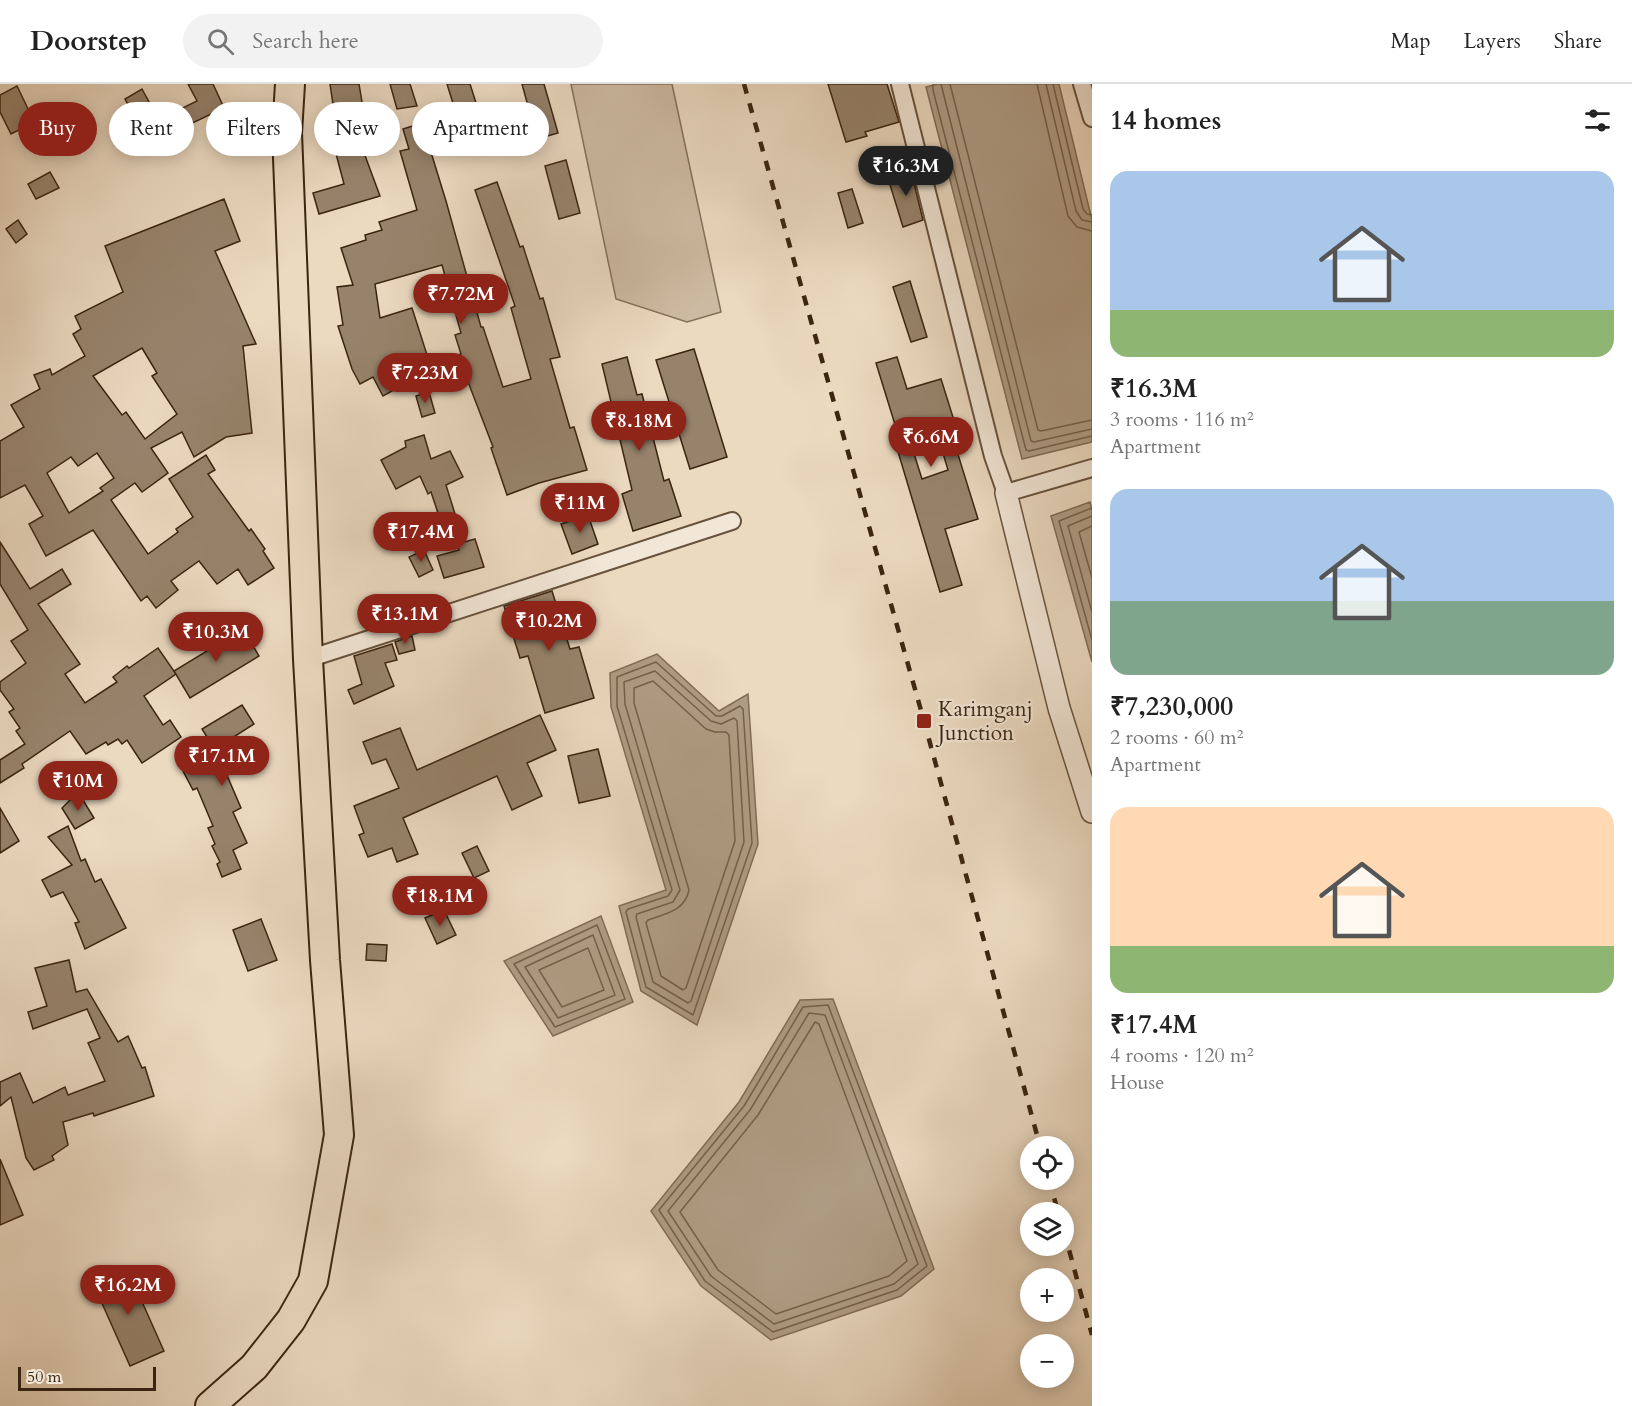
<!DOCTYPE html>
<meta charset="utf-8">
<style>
:root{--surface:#fff;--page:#f2f2f2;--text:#222;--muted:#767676;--line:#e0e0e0;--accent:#8f2418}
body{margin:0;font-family:Cardo,serif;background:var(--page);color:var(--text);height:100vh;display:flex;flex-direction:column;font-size:22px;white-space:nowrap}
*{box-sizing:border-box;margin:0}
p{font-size:20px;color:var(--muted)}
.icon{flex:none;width:33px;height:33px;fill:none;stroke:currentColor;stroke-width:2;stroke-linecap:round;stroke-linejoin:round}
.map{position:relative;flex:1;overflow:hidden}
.drawer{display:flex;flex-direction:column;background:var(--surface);width:540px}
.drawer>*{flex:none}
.top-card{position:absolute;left:18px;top:18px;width:570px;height:54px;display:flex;gap:12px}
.fabs{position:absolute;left:1020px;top:1052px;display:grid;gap:12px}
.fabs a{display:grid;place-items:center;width:54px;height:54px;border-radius:50%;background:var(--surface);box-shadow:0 3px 15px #0003;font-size:30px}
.scale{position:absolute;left:18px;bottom:15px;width:138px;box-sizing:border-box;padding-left:6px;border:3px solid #3b2511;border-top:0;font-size:16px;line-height:21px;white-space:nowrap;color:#3b2511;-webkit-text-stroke:4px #f2e6d6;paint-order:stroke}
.price{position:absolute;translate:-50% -51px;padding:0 14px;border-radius:21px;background:var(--accent);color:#fff;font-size:20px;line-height:39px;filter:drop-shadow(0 2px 3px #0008)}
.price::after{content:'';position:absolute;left:50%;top:36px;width:18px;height:14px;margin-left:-9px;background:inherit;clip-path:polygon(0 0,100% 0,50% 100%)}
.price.active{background:#222;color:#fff}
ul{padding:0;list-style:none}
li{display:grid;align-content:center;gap:12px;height:318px;padding:0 18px}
li span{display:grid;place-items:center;height:186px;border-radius:18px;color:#555}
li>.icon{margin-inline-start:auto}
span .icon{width:108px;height:108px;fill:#fffc;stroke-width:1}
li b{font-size:26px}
h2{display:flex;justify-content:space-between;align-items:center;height:72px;padding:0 18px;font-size:26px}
.pill{padding:0 21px;border-radius:27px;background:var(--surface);box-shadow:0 3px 15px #0003;font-size:21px;line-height:54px}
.pill.active{background:var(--accent);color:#fff}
header{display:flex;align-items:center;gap:36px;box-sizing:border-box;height:84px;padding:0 30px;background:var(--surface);border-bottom:2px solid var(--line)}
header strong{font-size:28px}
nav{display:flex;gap:33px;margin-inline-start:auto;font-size:21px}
.search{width:420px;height:54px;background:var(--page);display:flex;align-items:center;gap:15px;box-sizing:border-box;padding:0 21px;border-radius:33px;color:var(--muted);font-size:22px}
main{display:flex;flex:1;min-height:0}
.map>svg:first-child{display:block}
.green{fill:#cdbaa2;stroke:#84705a;stroke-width:1.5}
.water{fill:#af9c84;stroke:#816c56;stroke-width:1.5}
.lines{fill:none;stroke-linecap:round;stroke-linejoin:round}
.shore{stroke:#75604a;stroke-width:1.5}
.building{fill:#97836c;stroke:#3b2511;stroke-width:1.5;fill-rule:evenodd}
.minor-casing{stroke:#67523d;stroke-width:20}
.tertiary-casing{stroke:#67523d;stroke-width:24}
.trunk-casing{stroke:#3b2511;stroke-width:32}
.minor{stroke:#f2e6d6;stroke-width:16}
.tertiary{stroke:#f2e6d6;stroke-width:21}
.trunk{stroke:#ebd9c0;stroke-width:28}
.rail{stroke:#3b2511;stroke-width:4.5;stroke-dasharray:10 10;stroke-linecap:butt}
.poi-dot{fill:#8f2418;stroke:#f2e6d6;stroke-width:2}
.labels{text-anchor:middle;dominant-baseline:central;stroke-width:4.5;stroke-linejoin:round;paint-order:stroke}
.poi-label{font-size:21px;fill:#3b2511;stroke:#f2e6d6;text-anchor:start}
</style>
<header>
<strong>Doorstep</strong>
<div class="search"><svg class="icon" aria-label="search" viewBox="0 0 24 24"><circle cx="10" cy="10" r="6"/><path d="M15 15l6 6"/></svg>Search here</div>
<nav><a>Map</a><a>Layers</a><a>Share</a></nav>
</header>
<main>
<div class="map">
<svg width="1092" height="1322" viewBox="0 0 1092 1322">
<rect width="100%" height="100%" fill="#ebd9c0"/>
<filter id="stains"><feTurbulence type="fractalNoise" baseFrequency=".00333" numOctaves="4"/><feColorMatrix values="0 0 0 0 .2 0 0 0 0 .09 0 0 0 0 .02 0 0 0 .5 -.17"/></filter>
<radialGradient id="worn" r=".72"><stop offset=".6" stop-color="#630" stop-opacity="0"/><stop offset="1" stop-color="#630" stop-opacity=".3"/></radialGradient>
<path class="green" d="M 571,0 L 672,0 L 721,228 L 687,238 L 616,215 Z"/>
<g class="water">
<path d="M 938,0 L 1059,0 L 1092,136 L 1092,358 L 1022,375 L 926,3 Z"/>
<path d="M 1090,418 L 1092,426 L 1092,578 L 1051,432 Z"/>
<path d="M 657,570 L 719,627 L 748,610 L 758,760 L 697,941 L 641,907 L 619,822 L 666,806 L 611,623 L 610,589 Z"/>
<path d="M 601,832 L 633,918 L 553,952 L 504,877 Z"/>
<path d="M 833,915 L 934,1185 L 901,1212 L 771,1256 L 701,1202 L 651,1127 L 739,1018 L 800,916 Z"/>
</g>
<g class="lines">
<g class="shore">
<path d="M 933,0 L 933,6 L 1026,366 L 1029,367 L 1092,352"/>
<path d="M 941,0 L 1031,357 L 1034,358 L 1092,345"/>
<path d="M 950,0 L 1038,346 L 1041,347 L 1092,336"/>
<path d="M 1037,0 L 1068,132 L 1077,143 L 1092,147"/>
<path d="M 1046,0 L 1076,127 L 1082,136 L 1092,138"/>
<path d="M 1053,0 L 1083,125 L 1087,130 L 1092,131"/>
<path d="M 1092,424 L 1059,437 L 1092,556"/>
<path d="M 1092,432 L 1068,442 L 1092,528"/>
<path d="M 1092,442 L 1079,448 L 1092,494"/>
<path d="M 656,578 L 716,632 L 722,632 L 740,622 L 743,625 L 752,759 L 693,931 L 646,903 L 626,828 L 628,825 L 668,812 L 672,806 L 617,622 L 617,593 Z"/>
<path d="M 655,587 L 711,637 L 721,640 L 734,634 L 737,637 L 744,758 L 691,917 L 688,919 L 653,898 L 636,833 L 637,830 L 673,818 L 680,806 L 625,620 L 624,598 Z"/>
<path d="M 653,597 L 706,645 L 715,648 L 726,648 L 729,651 L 735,757 L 686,904 L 683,906 L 661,892 L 646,839 L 648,836 C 665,830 685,827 689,806 L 634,619 L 634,604 Z"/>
<path d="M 597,841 L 625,915 L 555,943 L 514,880 Z"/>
<path d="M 593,851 L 615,911 L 558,934 L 525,883 Z"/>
<path d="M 588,864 L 604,906 L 562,923 L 539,886 Z"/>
<path d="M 828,921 L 927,1182 L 897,1206 L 773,1248 L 705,1197 L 659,1126 L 744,1022 L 803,923 Z"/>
<path d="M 809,929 L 825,931 L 918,1180 L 894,1200 L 774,1240 L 711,1192 L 668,1127 L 750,1026 Z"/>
<path d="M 815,938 L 819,940 L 907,1177 L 889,1192 L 776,1230 L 718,1186 L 680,1128 L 758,1031 Z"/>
</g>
</g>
<g class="building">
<path d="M 188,0 L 213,0 L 224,24 L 159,55 L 152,39 L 197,17 Z"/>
<path d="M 330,0 L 359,0 L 364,30 L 335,34 Z"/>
<path d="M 390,0 L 410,0 L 417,22 L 397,25 Z"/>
<path d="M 447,0 L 470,0 L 477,22 L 456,29 Z"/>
<path d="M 522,0 L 544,0 L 558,49 L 537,55 Z"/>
<path d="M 828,0 L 887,0 L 899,38 L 865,48 L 867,52 L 846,58 Z"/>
<path d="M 17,2 L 31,31 L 24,34 L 27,42 L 11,50 L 0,28 L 0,11 Z"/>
<path d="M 142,5 L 154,27 L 137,37 L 125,15 Z"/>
<path d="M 422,39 L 446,117 L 481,243 L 483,243 L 503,303 L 531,295 L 511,224 L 515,222 L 475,106 L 497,98 L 520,163 L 523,162 L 540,215 L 543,214 L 560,273 L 550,275 L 570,344 L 574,343 L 587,386 L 539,399 L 507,411 L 491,364 L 493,363 L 465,290 L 436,299 L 430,279 L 461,270 L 455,251 L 461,249 L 442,181 L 375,200 L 380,234 L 412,224 L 428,274 L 394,285 L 403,301 L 383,312 L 373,293 L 360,300 L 352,285 L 338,242 L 343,241 L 337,203 L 353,201 L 341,164 L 366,156 L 365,151 L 382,146 L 379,138 L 417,126 L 400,67 L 409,65 L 403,45 Z"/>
<path d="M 360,58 L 380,112 L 319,130 L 313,109 L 344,100 L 335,66 Z"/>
<path d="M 566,76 L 580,129 L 559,135 L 545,82 Z"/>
<path d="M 910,83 L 923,136 L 903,143 L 887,91 Z"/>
<path d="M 50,88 L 59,104 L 36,115 L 28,100 Z"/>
<path d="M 852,105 L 863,139 L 848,144 L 838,109 Z"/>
<path d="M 224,115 L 240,157 L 215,167 L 256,260 L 243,262 L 252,349 L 226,353 L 194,373 L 182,348 L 151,364 L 168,389 L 142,408 L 135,399 L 111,416 L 148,470 L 178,448 L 176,445 L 193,433 L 169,395 L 206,371 L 215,386 L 208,390 L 249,447 L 251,445 L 265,465 L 263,467 L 274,484 L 248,501 L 238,485 L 217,500 L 199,477 L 171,497 L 178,506 L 156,524 L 147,512 L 141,517 L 93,446 L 46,472 L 29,440 L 43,432 L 25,401 L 0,414 L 0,357 L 24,343 L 11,321 L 40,305 L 34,291 L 50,285 L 52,291 L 85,272 L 73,250 L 81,245 L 75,232 L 123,208 L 105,162 ZM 142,264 L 157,289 L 152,292 L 177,330 L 145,355 L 126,328 L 122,331 L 93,292 ZM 97,369 L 114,394 L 100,404 L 103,407 L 69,429 L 47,389 L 71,373 L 78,382 Z"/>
<path d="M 18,136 L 27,150 L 16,159 L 6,145 Z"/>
<path d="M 910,197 L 927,253 L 911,258 L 893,203 Z"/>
<path d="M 694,265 L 727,373 L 690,385 L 656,276 Z"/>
<path d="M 627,273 L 637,311 L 642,310 L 664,397 L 669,395 L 681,432 L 633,447 L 622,410 L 632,406 L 602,280 Z"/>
<path d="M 897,273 L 907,305 L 941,295 L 962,362 L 956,364 L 978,435 L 945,445 L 962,501 L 940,508 L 896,361 L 910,357 L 922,395 L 948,386 L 933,336 L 897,347 L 876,279 Z"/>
<path d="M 429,308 L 435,329 L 422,333 L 416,312 Z"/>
<path d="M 424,351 L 431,375 L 450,367 L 463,393 L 446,401 L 455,430 L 440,435 L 431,408 L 428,410 L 420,392 L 396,405 L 381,376 L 406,363 L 405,357 Z"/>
<path d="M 588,431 L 598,460 L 572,470 L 561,440 Z"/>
<path d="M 475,455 L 484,483 L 444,494 L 437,472 L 459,466 L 457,460 Z"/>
<path d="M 0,458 L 30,505 L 62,485 L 71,500 L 38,520 L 80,580 L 65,590 L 85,619 L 117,598 L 113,593 L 127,582 L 129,584 L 158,564 L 176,590 L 144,612 L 163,641 L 170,636 L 181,653 L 142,679 L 127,656 L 122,660 L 118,655 L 108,661 L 106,658 L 86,670 L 70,647 L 22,680 L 24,684 L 0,699 L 0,676 L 25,660 L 16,647 L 20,644 L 9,628 L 14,625 L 0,606 L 0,598 L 26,579 L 11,557 L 28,546 L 0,500 Z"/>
<path d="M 424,466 L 433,486 L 419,493 L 409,473 Z"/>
<path d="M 552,507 L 570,565 L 579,563 L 594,614 L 545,629 L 528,572 L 520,574 L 504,522 Z"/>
<path d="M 243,545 L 259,572 L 190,614 L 174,587 Z"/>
<path d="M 412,552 L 415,566 L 399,570 L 395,558 Z"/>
<path d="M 392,560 L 397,576 L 385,579 L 394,602 L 354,620 L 348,606 L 362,600 L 354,572 Z"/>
<path d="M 242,621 L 254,640 L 232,654 L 242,684 L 226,689 L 241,724 L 233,728 L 247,759 L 233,766 L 241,785 L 222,793 L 217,780 L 220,778 L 212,762 L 215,760 L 208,744 L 213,742 L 197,704 L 193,706 L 183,687 L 218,671 L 202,645 Z"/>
<path d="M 540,631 L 556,666 L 527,679 L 542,712 L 512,726 L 497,692 L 403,734 L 418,770 L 397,778 L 392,764 L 368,773 L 359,751 L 364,749 L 354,722 L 399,704 L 386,675 L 372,680 L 363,658 L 400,644 L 417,686 Z"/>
<path d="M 598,665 L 610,712 L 579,719 L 568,672 Z"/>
<path d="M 78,708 L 94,734 L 75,745 L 62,724 Z"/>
<path d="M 0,724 L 19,757 L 0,769 Z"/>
<path d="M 68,742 L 81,777 L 85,775 L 95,798 L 101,795 L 126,844 L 85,865 L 75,839 L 79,838 L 63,808 L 51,813 L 42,796 L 72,781 L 48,753 Z"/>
<path d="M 477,762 L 489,787 L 474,794 L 462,769 Z"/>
<path d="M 444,826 L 456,851 L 437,860 L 425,834 Z"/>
<path d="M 261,835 L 277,876 L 248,887 L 233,846 Z"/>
<path d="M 367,860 L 387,861 L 386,877 L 366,876 Z"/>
<path d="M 69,876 L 76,908 L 87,905 L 118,958 L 128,952 L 142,984 L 145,983 L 154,1012 L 94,1032 L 93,1029 L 63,1038 L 68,1061 L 52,1072 L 54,1076 L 34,1086 L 26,1074 L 11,1013 L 0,1022 L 0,998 L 20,989 L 33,1019 L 65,1003 L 68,1011 L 105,997 L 88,959 L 100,954 L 87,925 L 33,945 L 28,928 L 47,922 L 35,884 Z"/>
<path d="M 0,1075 L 23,1131 L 0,1141 Z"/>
<path d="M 126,1182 L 164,1267 L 130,1282 L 92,1197 Z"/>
</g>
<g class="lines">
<defs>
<g id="minor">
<path d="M 900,0 L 993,372 L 1006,409 L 1092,384"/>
<path d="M 1082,0 L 1092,34"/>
<path d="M 308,575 L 732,437"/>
</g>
<path id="tertiary" d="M 1006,409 L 1059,624 L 1092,728"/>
<path id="trunk" d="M 210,1322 L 254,1283 L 291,1236 L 313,1197 L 339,1051 L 325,876 L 308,575 L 287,49 L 290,0"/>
</defs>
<use href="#minor" class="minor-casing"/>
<use href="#tertiary" class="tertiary-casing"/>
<use href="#trunk" class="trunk-casing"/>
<use href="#minor" class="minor"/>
<use href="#tertiary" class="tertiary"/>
<use href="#trunk" class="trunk"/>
<g class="rail">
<path d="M 744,0 L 924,637 L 1040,1062"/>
<path d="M 1049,1095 L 1058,1128"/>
<path d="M 1064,1147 L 1092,1251"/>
</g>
</g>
<rect class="poi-dot" x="916" y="629" width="16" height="16" rx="3"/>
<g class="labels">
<g class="poi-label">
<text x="938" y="625">Karimganj<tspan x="938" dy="24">Junction</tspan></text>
</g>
</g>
<rect width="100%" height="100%" filter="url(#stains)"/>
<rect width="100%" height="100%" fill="url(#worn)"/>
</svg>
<div class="fabs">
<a><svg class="icon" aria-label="locate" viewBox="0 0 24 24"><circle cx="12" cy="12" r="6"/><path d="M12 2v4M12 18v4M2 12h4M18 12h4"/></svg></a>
<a><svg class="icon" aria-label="layers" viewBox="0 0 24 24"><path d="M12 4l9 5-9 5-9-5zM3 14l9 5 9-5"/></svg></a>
<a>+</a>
<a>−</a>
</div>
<div class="scale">50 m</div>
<b class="price active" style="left:906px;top:113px">₹16.3M</b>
<b class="price" style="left:461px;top:241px">₹7.72M</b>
<b class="price" style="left:425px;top:320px">₹7.23M</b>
<b class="price" style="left:639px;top:368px">₹8.18M</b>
<b class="price" style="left:931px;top:384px">₹6.6M</b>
<b class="price" style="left:580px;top:450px">₹11M</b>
<b class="price" style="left:421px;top:479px">₹17.4M</b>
<b class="price" style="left:405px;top:561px">₹13.1M</b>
<b class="price" style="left:549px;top:568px">₹10.2M</b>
<b class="price" style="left:216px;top:579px">₹10.3M</b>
<b class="price" style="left:222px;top:703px">₹17.1M</b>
<b class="price" style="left:78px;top:728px">₹10M</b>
<b class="price" style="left:440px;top:843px">₹18.1M</b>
<b class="price" style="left:128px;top:1232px">₹16.2M</b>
<div class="top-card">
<a class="pill active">Buy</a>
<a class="pill">Rent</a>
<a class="pill">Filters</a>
<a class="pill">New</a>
<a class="pill">Apartment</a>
</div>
</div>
<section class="drawer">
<h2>14 homes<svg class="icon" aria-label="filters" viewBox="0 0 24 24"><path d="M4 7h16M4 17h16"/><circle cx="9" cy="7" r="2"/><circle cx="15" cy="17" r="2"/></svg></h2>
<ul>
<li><span style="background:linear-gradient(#a9c7e8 75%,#8fb573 0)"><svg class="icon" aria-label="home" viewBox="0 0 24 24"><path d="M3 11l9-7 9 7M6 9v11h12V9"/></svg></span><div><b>₹16.3M</b><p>3 rooms · 116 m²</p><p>Apartment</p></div></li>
<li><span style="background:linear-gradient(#a9c7e8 60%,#7fa58c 0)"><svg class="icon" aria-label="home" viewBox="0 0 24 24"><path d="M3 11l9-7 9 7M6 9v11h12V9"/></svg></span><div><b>₹7,230,000</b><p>2 rooms · 60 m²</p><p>Apartment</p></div></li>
<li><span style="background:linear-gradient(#ffd9b3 75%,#8fb573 0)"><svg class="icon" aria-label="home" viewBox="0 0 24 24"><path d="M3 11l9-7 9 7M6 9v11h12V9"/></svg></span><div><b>₹17.4M</b><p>4 rooms · 120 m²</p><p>House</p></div></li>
</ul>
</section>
</main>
